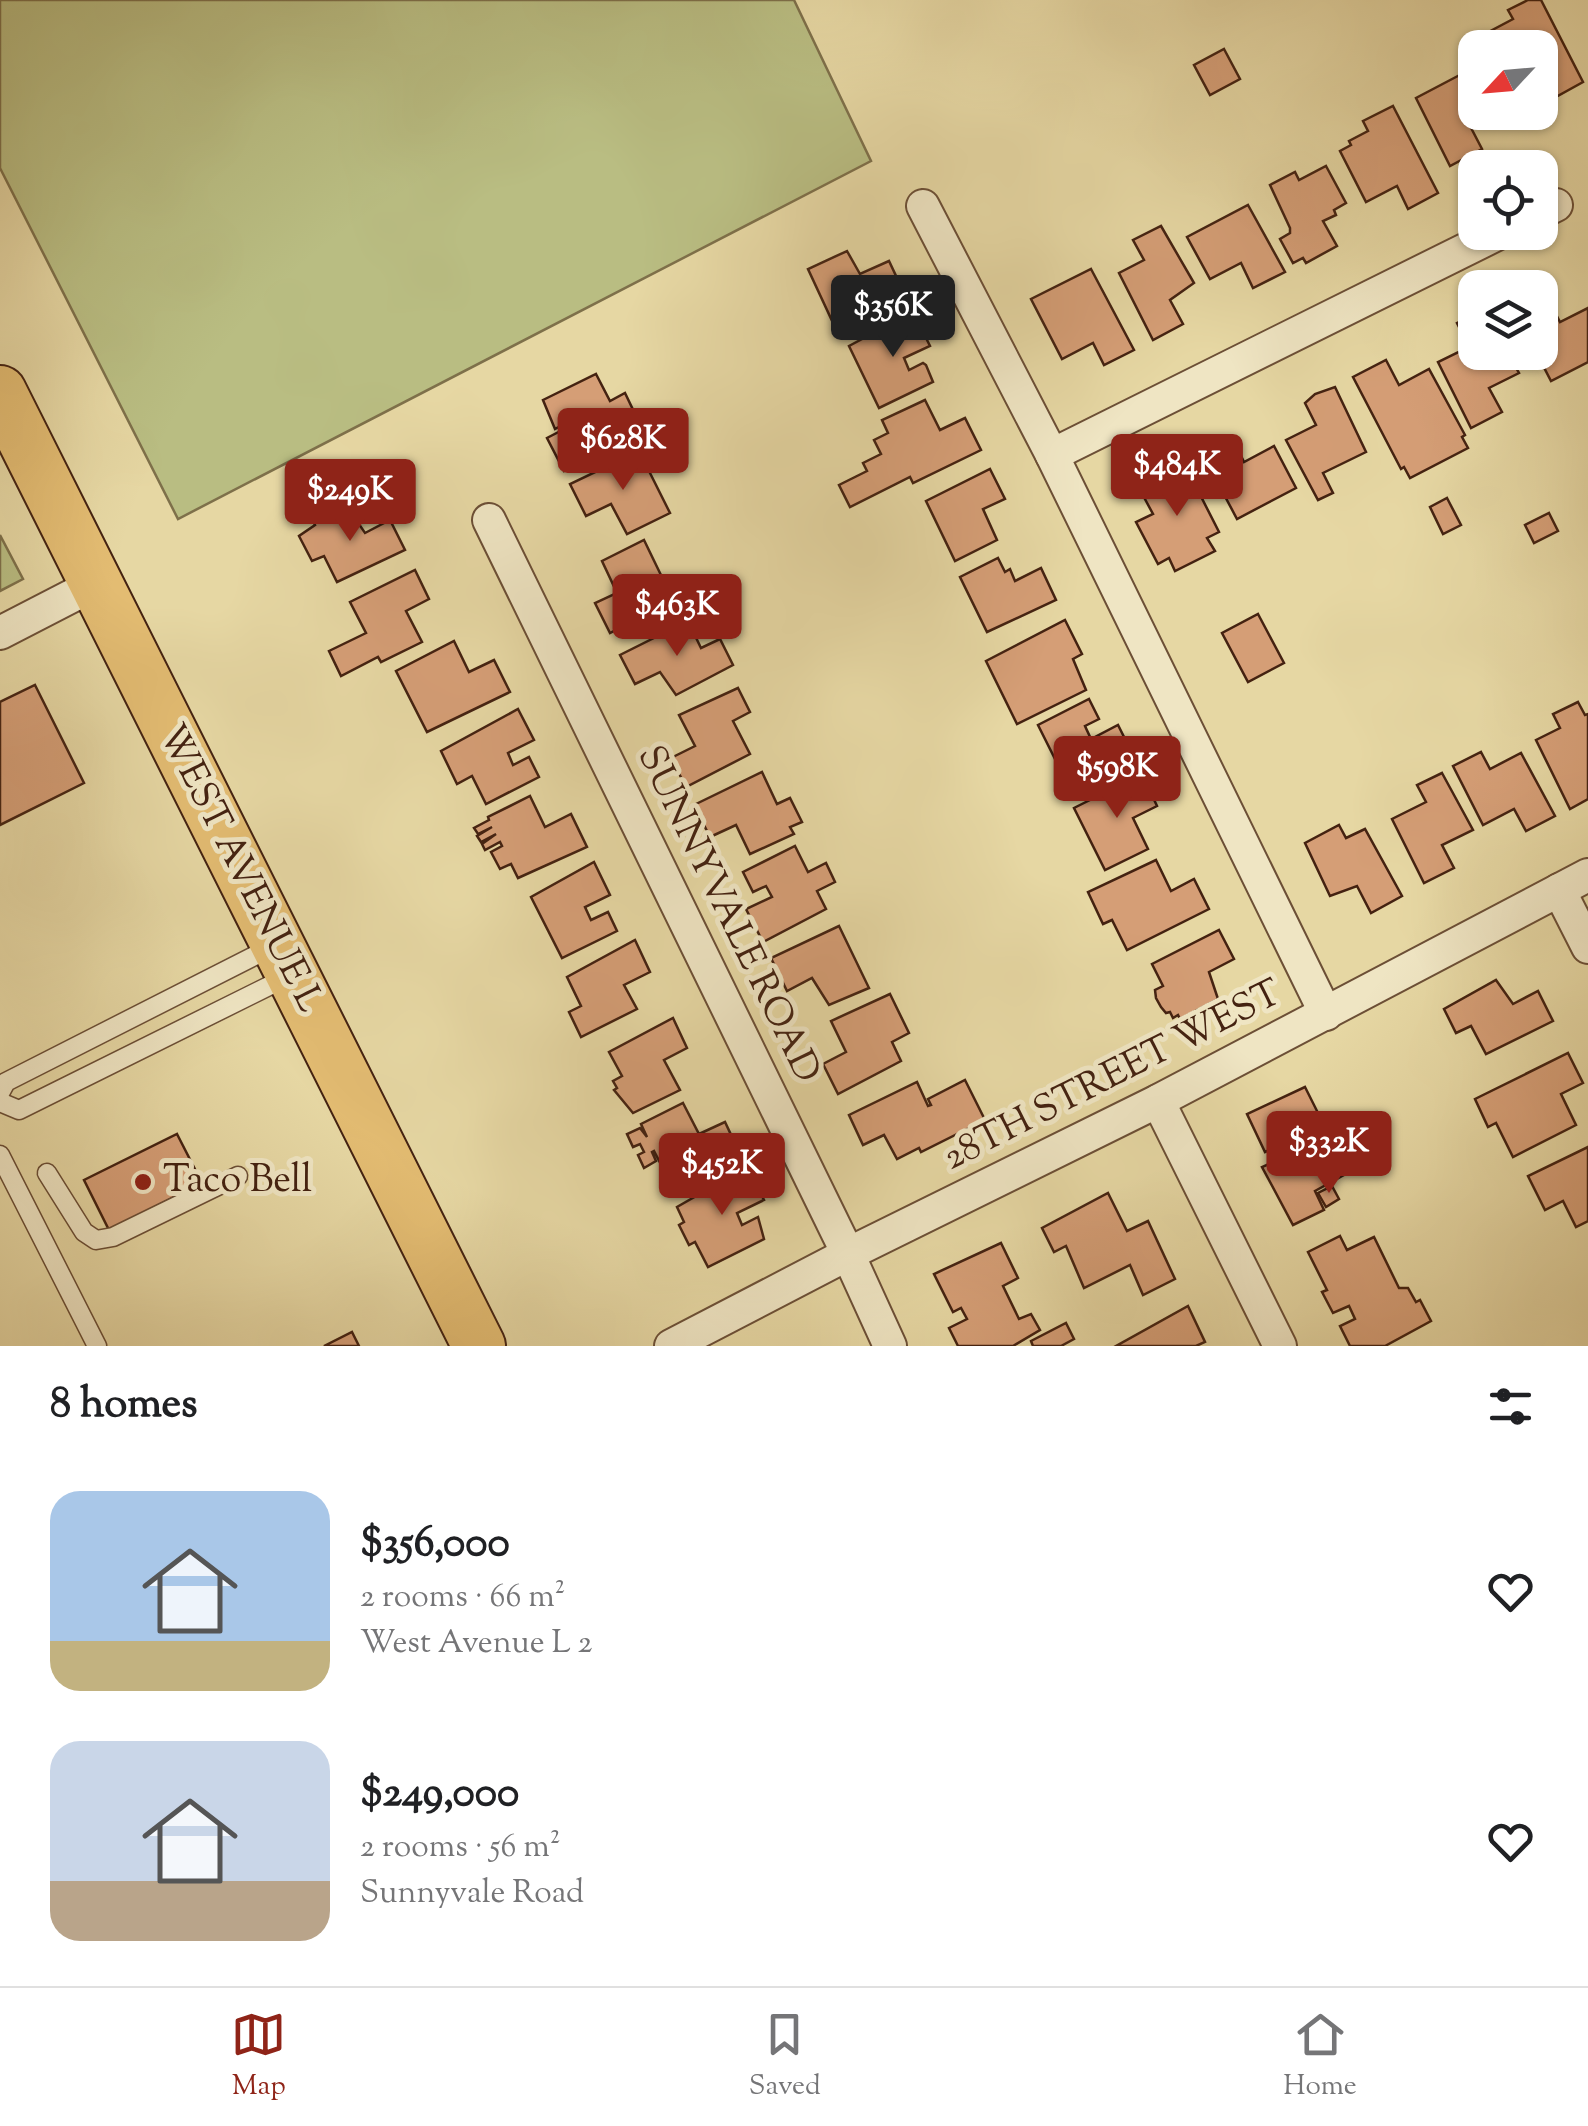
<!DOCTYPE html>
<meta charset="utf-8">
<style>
:root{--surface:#fff;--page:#f6f6f6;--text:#202124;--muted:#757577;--line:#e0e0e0;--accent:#8f2418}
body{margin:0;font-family:"Sorts Mill Goudy",serif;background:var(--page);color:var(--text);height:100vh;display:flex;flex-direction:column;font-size:38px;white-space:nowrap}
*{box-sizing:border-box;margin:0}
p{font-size:32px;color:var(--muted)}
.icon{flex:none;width:55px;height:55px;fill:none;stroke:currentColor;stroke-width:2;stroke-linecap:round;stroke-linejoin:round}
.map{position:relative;height:1346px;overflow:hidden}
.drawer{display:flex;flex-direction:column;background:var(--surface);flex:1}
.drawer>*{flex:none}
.needle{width:65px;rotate:244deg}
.tools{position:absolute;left:1458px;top:30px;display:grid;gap:20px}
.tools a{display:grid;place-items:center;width:100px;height:100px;border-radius:20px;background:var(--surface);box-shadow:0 2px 8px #0004;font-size:50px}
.price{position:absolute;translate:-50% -85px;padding:0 22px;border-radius:10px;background:var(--accent);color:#fff;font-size:32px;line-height:65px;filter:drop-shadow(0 2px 5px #0008)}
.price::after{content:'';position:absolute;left:50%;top:60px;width:30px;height:22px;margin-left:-15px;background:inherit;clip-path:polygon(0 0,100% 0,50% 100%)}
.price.selected{background:#222;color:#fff}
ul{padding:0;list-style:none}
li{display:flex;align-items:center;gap:30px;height:250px;padding:0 50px}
li span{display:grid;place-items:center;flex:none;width:280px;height:200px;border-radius:30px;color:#555}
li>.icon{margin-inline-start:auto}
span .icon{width:120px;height:120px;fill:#fffc;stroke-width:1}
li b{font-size:42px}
h2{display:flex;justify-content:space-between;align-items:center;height:120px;padding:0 50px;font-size:42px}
.tabs{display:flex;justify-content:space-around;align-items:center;height:140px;border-top:2px solid var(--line);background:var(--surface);font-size:28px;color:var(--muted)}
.tabs a{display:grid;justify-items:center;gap:5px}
.tabs .selected{color:var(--accent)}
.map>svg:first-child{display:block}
.green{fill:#b9bd82;stroke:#7e704a;stroke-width:2.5}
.building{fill:#d59e76;stroke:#421;stroke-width:2.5}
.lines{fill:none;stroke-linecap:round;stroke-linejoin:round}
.lane-casing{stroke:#6c4f36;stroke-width:21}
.street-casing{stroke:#6c4f36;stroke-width:36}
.primary-casing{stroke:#421;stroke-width:56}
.lane{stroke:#efe5c3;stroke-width:18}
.street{stroke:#efe5c3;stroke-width:32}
.primary{stroke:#e3bc72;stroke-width:52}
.poi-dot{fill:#8f2418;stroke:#efe5c3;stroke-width:4}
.labels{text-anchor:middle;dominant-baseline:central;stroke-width:10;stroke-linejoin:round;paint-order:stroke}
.street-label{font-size:38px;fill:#421;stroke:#efe5c3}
.poi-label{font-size:38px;fill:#421;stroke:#efe5c3;text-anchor:start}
</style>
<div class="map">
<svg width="1588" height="1346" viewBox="0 0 1588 1346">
<rect width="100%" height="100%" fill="#e6d7a3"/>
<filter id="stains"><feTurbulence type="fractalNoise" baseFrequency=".002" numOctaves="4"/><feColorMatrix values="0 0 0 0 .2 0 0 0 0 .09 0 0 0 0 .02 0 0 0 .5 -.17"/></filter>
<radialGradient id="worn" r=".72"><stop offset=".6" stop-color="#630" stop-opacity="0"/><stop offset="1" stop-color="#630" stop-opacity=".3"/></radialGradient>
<g class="green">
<path d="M 0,0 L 794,0 L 871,161 L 178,519 L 0,168 Z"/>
<path d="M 0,535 L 23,579 L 0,591 Z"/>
</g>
<g class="building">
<path d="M 1528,0 L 1541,0 L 1583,82 L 1554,98 L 1542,75 L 1540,76 L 1540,48 L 1487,48 L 1481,36 L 1513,19 L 1508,10 Z"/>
<path d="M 1224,49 L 1240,79 L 1210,95 L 1194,65 Z"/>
<path d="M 1475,67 L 1475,112 L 1487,112 L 1469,124 L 1482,149 L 1450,166 L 1416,98 Z"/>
<path d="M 1393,106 L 1438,193 L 1408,209 L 1397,186 L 1366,202 L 1340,151 L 1351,145 L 1349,141 L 1368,131 L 1363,121 Z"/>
<path d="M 1326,166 L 1346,203 L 1334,210 L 1336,215 L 1323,221 L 1337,246 L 1306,263 L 1303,258 L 1293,263 L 1280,239 L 1290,233 L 1290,228 L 1270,185 L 1295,172 L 1299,180 Z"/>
<path d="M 1248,205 L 1285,272 L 1253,288 L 1241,263 L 1210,279 L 1187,237 Z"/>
<path d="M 1161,226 L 1194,283 L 1170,300 L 1183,324 L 1153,340 L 1119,273 L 1144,260 L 1133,240 Z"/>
<path d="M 847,251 L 860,274 L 889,261 L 904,293 L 834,325 L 808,269 Z"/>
<path d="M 1091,269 L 1134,350 L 1104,365 L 1093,343 L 1062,359 L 1031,299 Z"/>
<path d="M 1547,297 L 1560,322 L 1588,308 L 1588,362 L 1551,381 L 1536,352 L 1540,352 L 1540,301 Z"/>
<path d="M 913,312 L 930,346 L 904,358 L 909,370 L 923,363 L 926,365 L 933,382 L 879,408 L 849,346 Z"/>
<path d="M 1475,314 L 1475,352 L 1507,352 L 1519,373 L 1489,388 L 1502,412 L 1471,428 L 1438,362 L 1469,347 L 1457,323 Z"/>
<path d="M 1386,360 L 1399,385 L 1429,369 L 1465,435 L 1462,437 L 1468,448 L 1410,478 L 1404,467 L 1401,469 L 1353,377 Z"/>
<path d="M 596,374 L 610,401 L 625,393 L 636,416 L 620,424 L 626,436 L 564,471 L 547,438 L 572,425 L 570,421 L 555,429 L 543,400 Z"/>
<path d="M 1335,387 L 1366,452 L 1323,473 L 1333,493 L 1318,500 L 1286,440 L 1316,425 L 1305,403 L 1315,394 Z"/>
<path d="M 925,400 L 940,430 L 965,418 L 981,450 L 913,483 L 910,477 L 850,507 L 839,485 L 867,471 L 863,463 L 881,454 L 874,440 L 888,433 L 882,420 Z"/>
<path d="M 1233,439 L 1244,462 L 1274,446 L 1296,488 L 1237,519 L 1203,455 Z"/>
<path d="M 639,451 L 670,513 L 627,534 L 611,504 L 586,516 L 570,484 Z"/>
<path d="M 1185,465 L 1219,532 L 1207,538 L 1215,551 L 1175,571 L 1169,558 L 1158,564 L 1136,522 L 1153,514 L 1139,488 L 1171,468 Z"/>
<path d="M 990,469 L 1005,499 L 983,509 L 997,540 L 955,561 L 926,501 Z"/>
<path d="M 1447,498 L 1461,525 L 1443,534 L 1430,507 Z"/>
<path d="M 348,508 L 365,533 L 390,520 L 405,550 L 337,582 L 324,556 L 312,561 L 299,536 L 315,525 L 312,519 L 325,512 L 328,519 Z"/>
<path d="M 1549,513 L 1558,531 L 1534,543 L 1525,525 Z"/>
<path d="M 644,540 L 673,600 L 610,633 L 595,603 L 617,593 L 602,561 Z"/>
<path d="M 998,558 L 1005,572 L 1010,569 L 1015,581 L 1041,568 L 1056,600 L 987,632 L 960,577 Z"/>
<path d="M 415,570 L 429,599 L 406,611 L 422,642 L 381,662 L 378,657 L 341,676 L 329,651 L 366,633 L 350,602 Z"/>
<path d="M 1258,614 L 1284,663 L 1248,682 L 1222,633 Z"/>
<path d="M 1065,620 L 1082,654 L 1073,659 L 1086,690 L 1017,724 L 986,661 Z"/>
<path d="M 688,621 L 701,648 L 720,639 L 733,665 L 676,695 L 660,672 L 635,684 L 620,655 Z"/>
<path d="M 454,641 L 469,672 L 494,660 L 510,692 L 427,732 L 396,671 Z"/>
<path d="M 35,685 L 84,783 L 0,825 L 0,702 Z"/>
<path d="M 738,688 L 750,712 L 733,721 L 750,754 L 686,787 L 671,758 L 695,746 L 679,715 Z"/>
<path d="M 1089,699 L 1099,719 L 1085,726 L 1091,739 L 1118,725 L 1134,757 L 1069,787 L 1038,725 Z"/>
<path d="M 1578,702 L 1585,715 L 1588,714 L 1588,799 L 1570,809 L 1536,740 L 1560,728 L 1553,714 Z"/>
<path d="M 518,709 L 534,740 L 508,753 L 513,765 L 529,757 L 539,777 L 486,804 L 472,776 L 457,784 L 441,751 Z"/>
<path d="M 1481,752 L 1490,769 L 1521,753 L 1555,816 L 1526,831 L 1514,809 L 1483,825 L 1453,766 Z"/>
<path d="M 762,772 L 777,804 L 790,798 L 802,822 L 790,827 L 794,834 L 750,854 L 736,825 L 710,837 L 694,805 Z"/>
<path d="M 1442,773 L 1473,830 L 1442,845 L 1454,868 L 1424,883 L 1392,819 L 1426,802 L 1417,785 Z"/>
<path d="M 1142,774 L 1157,806 L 1133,818 L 1148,849 L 1105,870 L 1074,808 Z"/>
<path d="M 530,796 L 545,827 L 571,814 L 587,847 L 518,878 L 511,864 L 500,869 L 491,852 L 502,846 L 500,842 L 485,850 L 482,844 L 496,834 L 481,842 L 477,836 L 492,827 L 478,834 L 474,828 L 489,820 L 488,817 Z"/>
<path d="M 1339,825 L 1346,838 L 1365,829 L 1402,896 L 1371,913 L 1357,886 L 1330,896 L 1305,843 Z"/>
<path d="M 795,846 L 808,872 L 826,863 L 835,882 L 817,891 L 826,909 L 763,942 L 746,909 L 772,897 L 766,886 L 753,892 L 743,872 Z"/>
<path d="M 1156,860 L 1171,891 L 1194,879 L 1209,909 L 1127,950 L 1112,920 L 1103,924 L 1088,892 Z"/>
<path d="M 594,862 L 610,895 L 585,907 L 591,920 L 608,912 L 617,931 L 562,958 L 531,897 Z"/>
<path d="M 839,926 L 869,988 L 829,1005 L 812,978 L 787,991 L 771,958 Z"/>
<path d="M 1219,930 L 1234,959 L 1209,972 L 1218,999 L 1180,1019 L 1178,1015 L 1173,1018 L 1170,1012 L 1166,1013 L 1161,1007 L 1156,998 L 1155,990 L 1163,986 L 1152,964 Z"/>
<path d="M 635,940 L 650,972 L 624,985 L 637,1009 L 581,1037 L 569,1012 L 581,1006 L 567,977 Z"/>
<path d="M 1496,980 L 1513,1004 L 1538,991 L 1553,1021 L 1486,1054 L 1471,1026 L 1456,1033 L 1444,1009 Z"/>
<path d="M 890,994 L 909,1033 L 892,1042 L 901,1061 L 838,1094 L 823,1064 L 846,1052 L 831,1021 Z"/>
<path d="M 673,1018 L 687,1048 L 664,1060 L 680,1090 L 633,1113 L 614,1090 L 617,1088 L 613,1081 L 622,1076 L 609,1052 Z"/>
<path d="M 1568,1053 L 1583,1083 L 1561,1094 L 1576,1125 L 1513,1157 L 1496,1123 L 1488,1127 L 1475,1099 Z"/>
<path d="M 965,1080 L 985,1120 L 921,1152 L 919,1148 L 897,1159 L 884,1135 L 863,1145 L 849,1115 L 917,1082 L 928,1106 L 931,1105 L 928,1099 Z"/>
<path d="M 1305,1087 L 1322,1121 L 1315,1124 L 1332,1158 L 1344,1152 L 1353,1170 L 1315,1191 L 1324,1210 L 1293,1225 L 1262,1167 L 1280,1159 L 1274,1148 L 1265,1152 L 1247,1114 Z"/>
<path d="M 683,1103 L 699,1134 L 725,1122 L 740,1154 L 672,1186 L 654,1151 L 652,1152 L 656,1161 L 644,1168 L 638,1155 L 644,1152 L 640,1144 L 633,1147 L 627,1134 L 640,1128 L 647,1137 L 641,1124 Z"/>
<path d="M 177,1134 L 202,1183 L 109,1230 L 84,1180 Z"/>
<path d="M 1588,1147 L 1588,1221 L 1576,1227 L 1563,1201 L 1545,1210 L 1528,1176 Z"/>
<path d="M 747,1167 L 764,1200 L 737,1213 L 742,1225 L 758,1217 L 764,1239 L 708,1267 L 695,1242 L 689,1245 L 679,1225 L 684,1222 L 677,1207 Z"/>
<path d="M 1332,1186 L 1339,1199 L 1326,1207 L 1318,1193 Z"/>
<path d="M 1108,1193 L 1127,1231 L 1148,1221 L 1175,1279 L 1143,1295 L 1130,1265 L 1084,1288 L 1066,1246 L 1054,1252 L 1042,1228 Z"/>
<path d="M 1340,1236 L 1347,1250 L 1374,1237 L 1399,1288 L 1408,1288 L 1416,1302 L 1420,1300 L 1431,1321 L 1385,1346 L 1350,1346 L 1340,1326 L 1355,1319 L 1349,1306 L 1333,1313 L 1322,1292 L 1327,1290 L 1308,1252 Z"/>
<path d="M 1001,1243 L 1018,1278 L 1003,1286 L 1019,1319 L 1031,1314 L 1040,1330 L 1013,1346 L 958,1346 L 949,1328 L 967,1319 L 961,1308 L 953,1312 L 934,1274 Z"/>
<path d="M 1188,1306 L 1205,1342 L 1196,1346 L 1116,1346 Z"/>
<path d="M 1066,1323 L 1074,1339 L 1061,1346 L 1033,1346 L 1031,1341 Z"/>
<path d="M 352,1332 L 359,1346 L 324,1346 Z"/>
</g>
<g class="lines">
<defs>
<g id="lane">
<path d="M 0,1093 L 6,1082 L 272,947"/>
<path d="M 0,1102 L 19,1110 L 287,977"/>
<path d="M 0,1155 L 97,1346"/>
<path d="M 47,1173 L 84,1232 L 96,1240 L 113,1237 L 238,1176"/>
</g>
<g id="street">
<path d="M 923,206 L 1052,455 L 1326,1014"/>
<path d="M 1540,213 L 1556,205"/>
<path d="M 1052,455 L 1501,232"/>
<path d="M 489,520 L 848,1254 L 890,1346"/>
<path d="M 0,633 L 95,584"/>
<path d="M 1559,890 L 1588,947"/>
<path d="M 1158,1101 L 1280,1346"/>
<path d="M 671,1346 L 848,1254 L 1158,1101 L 1588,875"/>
</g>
<path id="primary" d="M 0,392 L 479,1346"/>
</defs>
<use href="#lane" class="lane-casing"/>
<use href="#street" class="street-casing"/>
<use href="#primary" class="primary-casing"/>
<use href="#lane" class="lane"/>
<use href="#street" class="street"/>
<use href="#primary" class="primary"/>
</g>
<circle class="poi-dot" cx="143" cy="1182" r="10"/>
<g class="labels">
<g class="street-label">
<text transform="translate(239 869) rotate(63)">WEST AVENUE L</text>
<text transform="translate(727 915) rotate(64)">SUNNYVALE ROAD</text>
<text transform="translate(1113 1077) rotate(-27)">28TH STREET WEST</text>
</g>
<g class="poi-label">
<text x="163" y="1182">Taco Bell</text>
</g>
</g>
<rect width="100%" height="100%" filter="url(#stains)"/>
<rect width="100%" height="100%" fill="url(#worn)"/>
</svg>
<div class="tools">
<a><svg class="needle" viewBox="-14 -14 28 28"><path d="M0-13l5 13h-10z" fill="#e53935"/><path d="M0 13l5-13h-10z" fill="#757577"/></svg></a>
<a><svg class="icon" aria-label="locate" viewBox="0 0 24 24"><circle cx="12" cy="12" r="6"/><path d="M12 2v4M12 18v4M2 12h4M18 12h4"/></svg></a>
<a><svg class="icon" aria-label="layers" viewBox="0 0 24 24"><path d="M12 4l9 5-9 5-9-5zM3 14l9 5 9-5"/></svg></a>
</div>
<b class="price selected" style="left:893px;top:360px">$356K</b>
<b class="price" style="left:623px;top:493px">$628K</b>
<b class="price" style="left:1177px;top:519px">$484K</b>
<b class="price" style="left:350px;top:544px">$249K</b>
<b class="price" style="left:677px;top:659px">$463K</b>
<b class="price" style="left:1117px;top:821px">$598K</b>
<b class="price" style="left:1329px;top:1196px">$332K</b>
<b class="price" style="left:722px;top:1218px">$452K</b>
</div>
<section class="drawer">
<h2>8 homes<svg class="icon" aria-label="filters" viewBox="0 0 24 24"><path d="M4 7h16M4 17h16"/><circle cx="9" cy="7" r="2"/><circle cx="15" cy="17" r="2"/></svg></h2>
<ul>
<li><span style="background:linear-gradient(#a9c7e8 75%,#c2b280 0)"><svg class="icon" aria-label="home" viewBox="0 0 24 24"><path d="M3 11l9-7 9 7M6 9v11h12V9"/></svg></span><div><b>$356,000</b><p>2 rooms · 66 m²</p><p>West Avenue L 2</p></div><svg class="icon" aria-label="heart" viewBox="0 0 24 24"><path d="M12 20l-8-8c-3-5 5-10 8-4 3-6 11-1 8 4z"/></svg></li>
<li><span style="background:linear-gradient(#c9d6e8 70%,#b9a48a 0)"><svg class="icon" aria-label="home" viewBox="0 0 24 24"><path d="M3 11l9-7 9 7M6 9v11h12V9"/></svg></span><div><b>$249,000</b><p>2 rooms · 56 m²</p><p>Sunnyvale Road</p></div><svg class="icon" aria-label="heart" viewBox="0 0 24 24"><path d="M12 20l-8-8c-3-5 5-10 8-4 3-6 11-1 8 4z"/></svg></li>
</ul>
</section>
<nav class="tabs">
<a class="selected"><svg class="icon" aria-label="map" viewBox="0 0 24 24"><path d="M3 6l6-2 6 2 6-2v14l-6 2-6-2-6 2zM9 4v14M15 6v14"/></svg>Map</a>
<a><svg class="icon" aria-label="saved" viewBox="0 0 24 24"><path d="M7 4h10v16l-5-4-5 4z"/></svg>Saved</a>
<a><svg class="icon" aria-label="home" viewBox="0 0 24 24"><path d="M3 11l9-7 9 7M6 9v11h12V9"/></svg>Home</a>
</nav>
